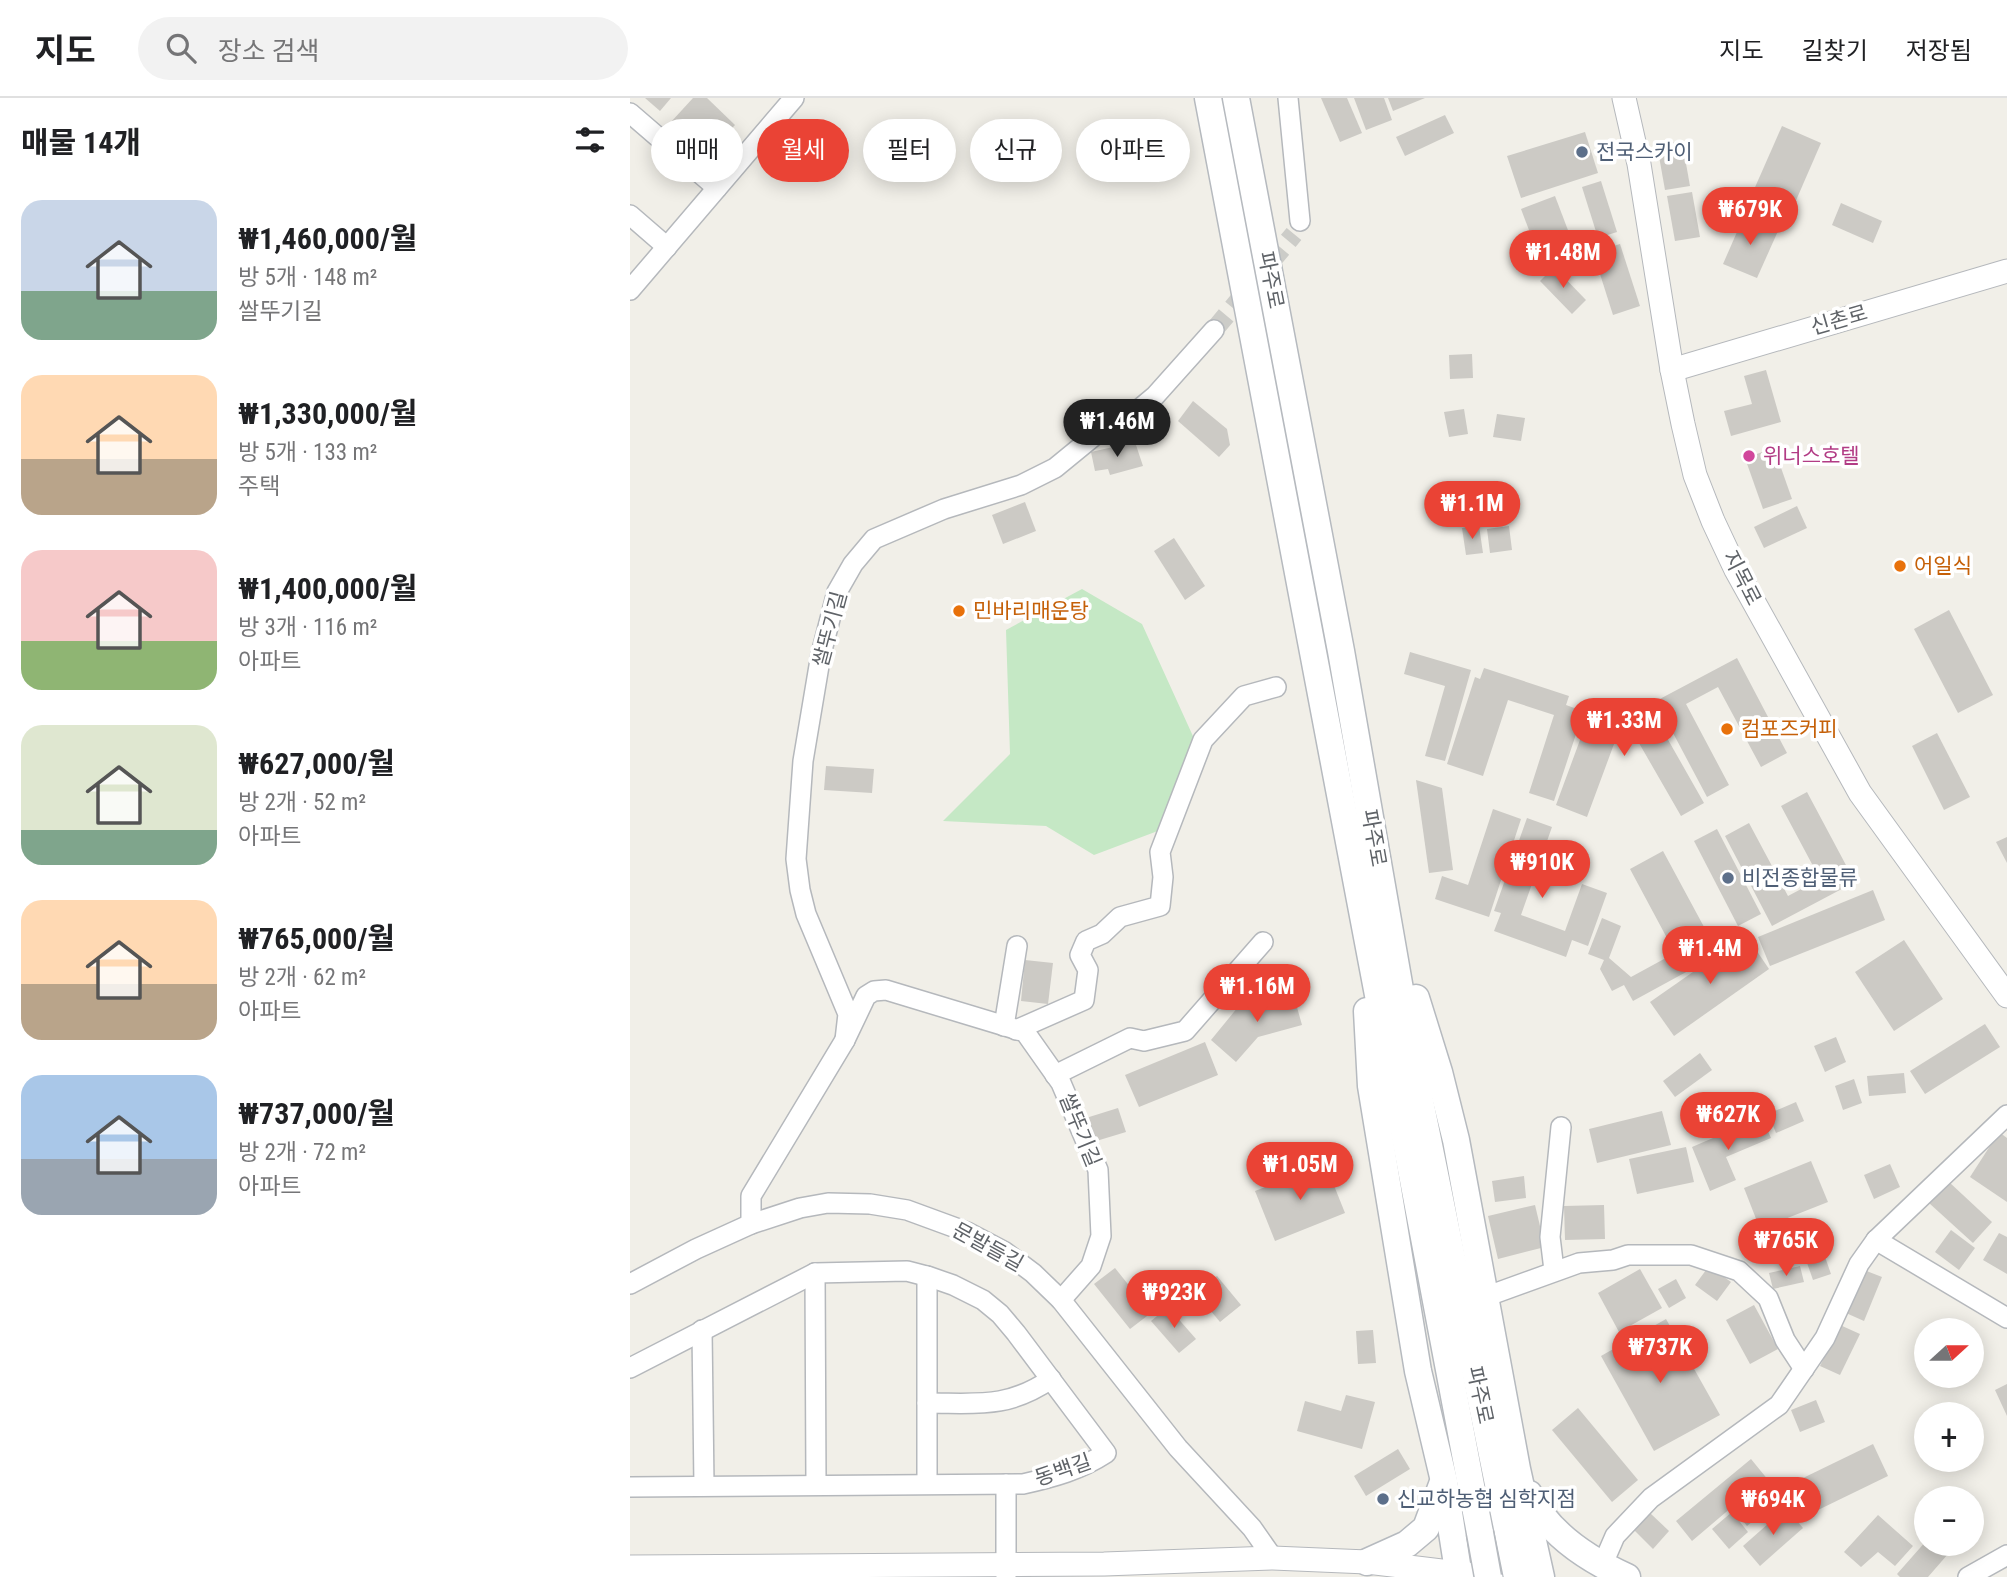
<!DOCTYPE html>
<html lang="ko">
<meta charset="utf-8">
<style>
:root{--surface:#fff;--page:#f2f2f2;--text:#202124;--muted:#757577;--line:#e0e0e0;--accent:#ea4335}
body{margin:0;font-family:"Roboto Condensed","Noto Sans KR",sans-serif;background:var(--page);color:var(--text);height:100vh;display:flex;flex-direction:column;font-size:26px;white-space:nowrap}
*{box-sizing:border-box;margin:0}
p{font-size:23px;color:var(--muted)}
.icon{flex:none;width:38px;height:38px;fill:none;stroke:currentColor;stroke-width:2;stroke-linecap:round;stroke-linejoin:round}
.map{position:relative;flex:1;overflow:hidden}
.details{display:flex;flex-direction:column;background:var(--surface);width:630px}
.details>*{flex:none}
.banner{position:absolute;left:21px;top:21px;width:665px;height:63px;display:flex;gap:14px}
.needle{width:46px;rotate:69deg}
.controls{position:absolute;left:1284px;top:1220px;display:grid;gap:14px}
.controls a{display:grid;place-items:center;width:70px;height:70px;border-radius:50%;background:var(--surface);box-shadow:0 4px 18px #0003;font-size:35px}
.price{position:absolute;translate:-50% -60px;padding:0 16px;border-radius:24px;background:var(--accent);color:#fff;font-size:23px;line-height:46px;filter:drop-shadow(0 2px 4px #0008)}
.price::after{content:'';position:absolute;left:50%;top:42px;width:21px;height:16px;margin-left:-10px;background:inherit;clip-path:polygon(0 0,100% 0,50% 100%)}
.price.selected{background:#222;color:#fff}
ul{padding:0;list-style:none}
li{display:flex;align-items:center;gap:21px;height:175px;padding:0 21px}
li span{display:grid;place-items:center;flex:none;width:196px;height:140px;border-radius:21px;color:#555}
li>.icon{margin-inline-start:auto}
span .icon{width:84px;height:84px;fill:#fffc;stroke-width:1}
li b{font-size:30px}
h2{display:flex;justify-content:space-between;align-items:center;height:84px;padding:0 21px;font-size:30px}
.pill{padding:0 24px;border-radius:32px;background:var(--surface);box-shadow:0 4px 18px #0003;font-size:24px;line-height:63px}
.pill.selected{background:var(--accent);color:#fff}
header{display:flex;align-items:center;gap:42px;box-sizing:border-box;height:98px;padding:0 35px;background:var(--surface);border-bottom:2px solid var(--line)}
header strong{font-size:33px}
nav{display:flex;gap:38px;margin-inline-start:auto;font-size:24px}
.search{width:490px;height:63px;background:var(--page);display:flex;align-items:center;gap:18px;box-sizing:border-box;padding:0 24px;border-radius:38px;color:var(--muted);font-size:26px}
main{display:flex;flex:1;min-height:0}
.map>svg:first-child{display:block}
.green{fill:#c5e8c5}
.building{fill:#cccac5}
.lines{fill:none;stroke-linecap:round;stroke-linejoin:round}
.minor-tunnel{stroke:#ccccc8;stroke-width:19;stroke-dasharray:19 10;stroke-linecap:butt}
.minor-casing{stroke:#b5b8bc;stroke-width:22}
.tertiary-casing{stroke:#b5b8bc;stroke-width:25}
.secondary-casing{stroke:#b6babf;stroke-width:29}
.minor{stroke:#fff;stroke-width:19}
.tertiary{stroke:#fff;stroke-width:23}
.secondary{stroke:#fff;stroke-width:26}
.secondary-bridge-casing{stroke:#b6babf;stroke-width:29;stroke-linecap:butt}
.secondary-bridge{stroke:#fff;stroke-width:26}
.service-dot{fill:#5c6f8a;stroke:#fff;stroke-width:2.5}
.hotel-dot{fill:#d1479c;stroke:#fff;stroke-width:2.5}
.food-dot{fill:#e8710a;stroke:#fff;stroke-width:2.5}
.labels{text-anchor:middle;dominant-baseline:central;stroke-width:7;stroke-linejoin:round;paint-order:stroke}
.service-label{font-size:21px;fill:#4e5e75;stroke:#fff;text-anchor:start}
.street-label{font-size:21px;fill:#5f6368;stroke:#fff}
.hotel-label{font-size:21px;fill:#b23c85;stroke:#fff;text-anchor:start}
.food-label{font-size:21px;fill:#c56008;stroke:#fff;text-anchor:start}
</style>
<header>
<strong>지도</strong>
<div class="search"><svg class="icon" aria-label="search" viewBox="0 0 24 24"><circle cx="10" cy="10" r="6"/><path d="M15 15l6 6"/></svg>장소 검색</div>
<nav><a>지도</a><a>길찾기</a><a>저장됨</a></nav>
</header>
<main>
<section class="details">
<h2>매물 14개<svg class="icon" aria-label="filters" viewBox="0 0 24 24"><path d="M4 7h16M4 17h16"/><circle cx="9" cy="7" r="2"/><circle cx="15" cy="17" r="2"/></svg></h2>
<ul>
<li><span style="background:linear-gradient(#c9d6e8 65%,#7fa58c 0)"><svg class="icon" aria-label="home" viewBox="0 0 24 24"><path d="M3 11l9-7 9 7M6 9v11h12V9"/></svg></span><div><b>₩1,460,000/월</b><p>방 5개 · 148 m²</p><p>쌀뚜기길</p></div></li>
<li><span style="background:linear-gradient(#ffd9b3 60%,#b9a48a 0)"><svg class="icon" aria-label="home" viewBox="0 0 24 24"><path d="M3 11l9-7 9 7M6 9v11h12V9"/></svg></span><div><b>₩1,330,000/월</b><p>방 5개 · 133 m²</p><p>주택</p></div></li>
<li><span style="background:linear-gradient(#f6c9c9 65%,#8fb573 0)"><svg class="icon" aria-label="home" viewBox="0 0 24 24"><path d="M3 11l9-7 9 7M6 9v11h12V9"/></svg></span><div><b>₩1,400,000/월</b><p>방 3개 · 116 m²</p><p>아파트</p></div></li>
<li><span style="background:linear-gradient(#dfe7d0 75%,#7fa58c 0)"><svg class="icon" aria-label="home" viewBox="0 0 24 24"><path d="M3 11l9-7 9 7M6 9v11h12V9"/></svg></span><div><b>₩627,000/월</b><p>방 2개 · 52 m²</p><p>아파트</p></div></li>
<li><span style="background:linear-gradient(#ffd9b3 60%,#b9a48a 0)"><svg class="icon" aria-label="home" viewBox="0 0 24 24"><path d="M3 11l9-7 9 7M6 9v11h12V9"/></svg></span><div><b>₩765,000/월</b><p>방 2개 · 62 m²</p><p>아파트</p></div></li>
<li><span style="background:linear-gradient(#a9c7e8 60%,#9aa5b1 0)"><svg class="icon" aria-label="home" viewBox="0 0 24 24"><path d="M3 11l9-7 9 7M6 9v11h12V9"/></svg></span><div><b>₩737,000/월</b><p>방 2개 · 72 m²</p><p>아파트</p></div></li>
</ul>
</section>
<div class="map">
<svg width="1377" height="1479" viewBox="0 0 1377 1479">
<rect width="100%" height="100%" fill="#f1efe8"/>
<path class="green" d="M 452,491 L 512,526 L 567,647 L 533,731 L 464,757 L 416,728 L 313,723 L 380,656 L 376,532 Z"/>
<g class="building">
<path d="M 15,0 L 41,0 L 30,13 Z"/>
<path d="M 63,0 L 77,0 L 105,27 L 76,58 L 41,24 Z"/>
<path d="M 691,0 L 717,0 L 732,35 L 710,44 Z"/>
<path d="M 724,0 L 754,0 L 762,22 L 736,32 Z"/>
<path d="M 758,0 L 795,0 L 763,13 Z"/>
<path d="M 815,17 L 824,35 L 775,58 L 766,39 Z"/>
<path d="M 1152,28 L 1191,45 L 1154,130 L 1115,112 Z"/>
<path d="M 955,34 L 968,75 L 891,100 L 877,58 Z"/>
<path d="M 1052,43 L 1060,88 L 1035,92 L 1027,47 Z"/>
<path d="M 971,83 L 987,134 L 968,140 L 952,89 Z"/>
<path d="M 1062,94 L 1070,139 L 1045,143 L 1037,98 Z"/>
<path d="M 925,98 L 944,148 L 910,161 L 891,111 Z"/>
<path d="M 1211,105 L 1252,123 L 1243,145 L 1202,127 Z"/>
<path d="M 1114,118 L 1148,133 L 1127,180 L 1093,166 Z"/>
<path d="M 990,146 L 1010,208 L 983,217 L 963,154 Z"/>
<path d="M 924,169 L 956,202 L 942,216 L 910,183 Z"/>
<path d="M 842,256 L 843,280 L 820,281 L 819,257 Z"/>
<path d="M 1136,272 L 1151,324 L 1101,338 L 1094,313 L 1122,306 L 1114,278 Z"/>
<path d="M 563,303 L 597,331 L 600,347 L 589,359 L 548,323 Z"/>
<path d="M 834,311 L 838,336 L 819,339 L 814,314 Z"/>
<path d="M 867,316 L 895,320 L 891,343 L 863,339 Z"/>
<path d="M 505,344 L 513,368 L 480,377 L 478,371 L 465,373 L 461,354 Z"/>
<path d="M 1144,350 L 1162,401 L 1133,411 L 1115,360 Z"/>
<path d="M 395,404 L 406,433 L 373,446 L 362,417 Z"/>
<path d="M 1167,408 L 1177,430 L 1134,450 L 1124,429 Z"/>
<path d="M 849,428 L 853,455 L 836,457 L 832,430 Z"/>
<path d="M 879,428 L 882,452 L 860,455 L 857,431 Z"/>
<path d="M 544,440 L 575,488 L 555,502 L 524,453 Z"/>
<path d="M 1319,512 L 1363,597 L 1328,615 L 1284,531 Z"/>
<path d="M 780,554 L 841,572 L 815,663 L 795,658 L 815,588 L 774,576 Z"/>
<path d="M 1107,560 L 1157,655 L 1131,669 L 1088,589 L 1056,606 L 1099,687 L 1077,699 L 1026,603 Z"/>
<path d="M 854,570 L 939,598 L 936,607 L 947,611 L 943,622 L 950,624 L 924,703 L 899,695 L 924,617 L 878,602 L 853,678 L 817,666 L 845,579 L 850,581 Z"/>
<path d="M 964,604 L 1020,610 L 1074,705 L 1051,718 L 994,619 L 957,719 L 926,707 Z"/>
<path d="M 1307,635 L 1340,699 L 1314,712 L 1282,648 Z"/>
<path d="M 196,668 L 244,671 L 242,695 L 194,692 Z"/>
<path d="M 786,682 L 812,690 L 823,772 L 799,775 Z"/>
<path d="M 1177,694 L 1225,784 L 1142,828 L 1095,738 L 1119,725 L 1158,798 L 1190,781 L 1151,708 Z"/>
<path d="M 863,711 L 891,721 L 859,819 L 805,801 L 812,778 L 838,787 Z"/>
<path d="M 897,720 L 922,729 L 891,817 L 935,833 L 952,786 L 977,795 L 958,848 L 942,842 L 936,859 L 864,833 L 871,815 L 864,813 Z"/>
<path d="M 1087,731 L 1131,816 L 1108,828 L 1064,743 Z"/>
<path d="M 1377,739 L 1377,765 L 1366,744 Z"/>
<path d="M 1033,753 L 1080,840 L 1067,847 L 1072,855 L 1054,865 L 1058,873 L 1003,903 L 994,887 L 982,893 L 970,871 L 974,862 L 958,856 L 972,820 L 991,828 L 979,860 L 1001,879 L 1045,855 L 1000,771 Z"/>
<path d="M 1243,792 L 1255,822 L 1140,868 L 1128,839 Z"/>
<path d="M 1116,837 L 1139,871 L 1044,938 L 1020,904 Z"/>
<path d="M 1274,842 L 1313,901 L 1264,933 L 1225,874 Z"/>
<path d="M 395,862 L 423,865 L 418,906 L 391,903 Z"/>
<path d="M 663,895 L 672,927 L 628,939 L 606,964 L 581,942 L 608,909 Z"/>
<path d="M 1355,926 L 1370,949 L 1295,996 L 1280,973 Z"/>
<path d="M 1206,939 L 1216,964 L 1195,974 L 1184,948 Z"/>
<path d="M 575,944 L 588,977 L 509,1009 L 495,977 Z"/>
<path d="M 1070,955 L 1082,972 L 1045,999 L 1033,983 Z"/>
<path d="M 1274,975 L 1276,995 L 1239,998 L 1237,978 Z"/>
<path d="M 1224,981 L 1232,1005 L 1213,1012 L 1205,988 Z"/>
<path d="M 1166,1004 L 1174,1023 L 1146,1035 L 1138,1016 Z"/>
<path d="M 488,1010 L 496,1034 L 463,1044 L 456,1020 Z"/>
<path d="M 1032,1013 L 1041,1047 L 967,1065 L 959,1031 Z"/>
<path d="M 1132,1019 L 1141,1040 L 1096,1059 L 1106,1082 L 1080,1093 L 1062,1049 Z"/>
<path d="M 1369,1034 L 1377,1040 L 1377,1104 L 1340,1079 Z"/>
<path d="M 1056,1049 L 1064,1084 L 1007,1096 L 999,1061 Z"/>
<path d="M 1181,1063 L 1198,1104 L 1130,1131 L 1114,1090 Z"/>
<path d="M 695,1065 L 715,1115 L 645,1143 L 625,1093 Z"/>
<path d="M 1260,1066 L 1270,1089 L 1244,1101 L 1234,1077 Z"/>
<path d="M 894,1078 L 896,1100 L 865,1104 L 862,1083 Z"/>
<path d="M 1319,1084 L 1362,1124 L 1343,1145 L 1299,1105 Z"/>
<path d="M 905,1107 L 915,1149 L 868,1161 L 858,1118 Z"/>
<path d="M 974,1107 L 975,1141 L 935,1142 L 934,1108 Z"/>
<path d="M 1321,1132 L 1345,1150 L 1329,1172 L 1305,1154 Z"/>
<path d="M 1369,1135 L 1377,1139 L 1377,1176 L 1353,1162 Z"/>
<path d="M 1194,1156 L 1201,1176 L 1183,1182 L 1176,1162 Z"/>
<path d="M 1079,1168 L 1101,1184 L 1087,1203 L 1065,1187 Z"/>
<path d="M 1170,1168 L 1174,1184 L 1143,1191 L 1139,1175 Z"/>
<path d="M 485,1170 L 521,1215 L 500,1231 L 464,1186 Z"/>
<path d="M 1010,1171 L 1032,1210 L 989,1234 L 968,1195 Z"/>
<path d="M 1234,1172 L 1252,1179 L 1234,1223 L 1216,1215 Z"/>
<path d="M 587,1178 L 611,1207 L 590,1224 L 566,1195 Z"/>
<path d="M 1046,1181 L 1056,1200 L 1039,1210 L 1028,1191 Z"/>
<path d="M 1124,1207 L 1148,1251 L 1120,1266 L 1096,1222 Z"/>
<path d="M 538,1209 L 566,1241 L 549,1255 L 521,1223 Z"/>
<path d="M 1036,1221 L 1090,1317 L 1024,1353 L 971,1258 Z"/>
<path d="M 1210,1227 L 1230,1236 L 1210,1277 L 1190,1268 Z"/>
<path d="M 743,1232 L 746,1265 L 728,1266 L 726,1233 Z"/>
<path d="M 1377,1286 L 1377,1318 L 1365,1292 Z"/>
<path d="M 716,1297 L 745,1304 L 732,1351 L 667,1333 L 675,1303 L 711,1313 Z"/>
<path d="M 1186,1302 L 1195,1324 L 1170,1334 L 1161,1312 Z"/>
<path d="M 948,1310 L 1008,1382 L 982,1404 L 922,1332 Z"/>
<path d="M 1243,1346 L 1258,1378 L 1188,1412 L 1173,1380 Z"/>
<path d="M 768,1351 L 780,1371 L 736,1398 L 724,1378 Z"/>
<path d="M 1121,1361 L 1152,1399 L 1117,1428 L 1102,1409 L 1062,1443 L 1046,1423 Z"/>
<path d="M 1156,1410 L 1173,1430 L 1130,1468 L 1113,1448 Z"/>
<path d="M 1102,1414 L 1118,1434 L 1099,1451 L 1082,1431 Z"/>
<path d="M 1020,1415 L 1039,1433 L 1023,1451 L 1004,1432 Z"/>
<path d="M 1248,1417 L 1283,1448 L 1265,1468 L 1248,1454 L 1231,1469 L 1214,1454 Z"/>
<path d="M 1297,1442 L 1297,1446 L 1307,1446 L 1318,1456 L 1298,1479 L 1270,1479 L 1267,1476 Z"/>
</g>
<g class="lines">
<path class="minor-tunnel" d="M 584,232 L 664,136"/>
<defs>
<g id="minor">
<path d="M 658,0 L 670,123"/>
<path d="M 0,15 L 87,90"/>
<path d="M 0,117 L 37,149"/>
<path d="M 0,192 L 164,0"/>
<path d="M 374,928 L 387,848"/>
<path d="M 386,932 L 454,902 L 458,872 L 450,857 L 456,843 L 472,836 L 490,819 L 530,808 L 533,779 L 530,754 L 573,642 L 614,598 L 646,589"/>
<path d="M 215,942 L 218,916 L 176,816 L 170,792 L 166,761 L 173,663 L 191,556 L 207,494 L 223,466 L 244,441 L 314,411 L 391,387 L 425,370 L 469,334 L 495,323 L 525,298 L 584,232"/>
<path d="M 425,977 L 500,940 L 514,943 L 555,933 L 633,844"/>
<path d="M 121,1126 L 121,1098 L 215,942 L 236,898 L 244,893 L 256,892 L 395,934 L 431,985 L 468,1072 L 471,1138 L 461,1168 L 431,1202"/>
<path d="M 1246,1142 L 1377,1220"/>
<path d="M 924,1172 L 920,1139 L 931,1029"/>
<path d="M 185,1175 L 186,1387"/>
<path d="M 297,1178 L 297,1386"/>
<path d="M 0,1186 L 66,1151 L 121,1126 L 170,1110 L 198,1105 L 240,1106 L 277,1112 L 337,1134 L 375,1154 L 403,1175 L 431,1202 L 548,1350 L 622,1430 L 643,1460"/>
<path d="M 855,1199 L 949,1165 L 983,1162 L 998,1157 L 1061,1157 L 1109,1173 L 1138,1200 L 1155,1242 L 1174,1271"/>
<path d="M 72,1232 L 74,1388"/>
<path d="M 0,1270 L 185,1175 L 277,1173 L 300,1179 L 323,1187 L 353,1202 L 370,1216 L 386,1235 L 476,1355 C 450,1372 424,1379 393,1386 L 0,1389"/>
<path d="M 297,1305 C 347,1305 377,1311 421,1281"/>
<path d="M 972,1468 L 985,1438 L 1021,1400 L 1149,1307 L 1195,1240 L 1229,1166 L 1246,1142 L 1377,1017"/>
<path d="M 376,1479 L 376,1386"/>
<path d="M 1338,1479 L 1377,1457"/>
</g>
<g id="tertiary">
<path d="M 994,0 L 1009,66 L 1042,272 L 1053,326 L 1065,377 L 1083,423 L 1106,472 L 1230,695 L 1377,898"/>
<path d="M 1042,272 L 1377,173"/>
<path d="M 0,1469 L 474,1466 L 643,1460 L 737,1464 L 861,1479"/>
</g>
<g id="secondary">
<path d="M 578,0 L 850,1435"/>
<path d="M 606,0 L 711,553 L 786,983 L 887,1479"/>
<path d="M 786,900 L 809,974 L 826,1042 L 887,1371 L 911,1479"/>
<path d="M 737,913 L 741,988 L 788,1273 L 814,1383 L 829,1479"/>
<path d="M 899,1396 C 918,1436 957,1461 997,1479"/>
<path d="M 737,1464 L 777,1446 L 796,1430 L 813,1384"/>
</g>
</defs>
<use href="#minor" class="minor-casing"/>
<use href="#tertiary" class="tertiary-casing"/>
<use href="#secondary" class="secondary-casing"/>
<use href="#minor" class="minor"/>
<use href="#tertiary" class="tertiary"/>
<use href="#secondary" class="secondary"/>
<defs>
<path id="secondary-bridge" d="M 850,1435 L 858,1479"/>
</defs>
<use href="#secondary-bridge" class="secondary-bridge-casing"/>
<use href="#secondary-bridge" class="secondary-bridge"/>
</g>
<g class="service-dot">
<circle cx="952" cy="54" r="7"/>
<circle cx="1098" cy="780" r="7"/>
<circle cx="753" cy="1401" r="7"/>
</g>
<circle class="hotel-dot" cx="1119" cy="358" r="7"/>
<g class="food-dot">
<circle cx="1270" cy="468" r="7"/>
<circle cx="329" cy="513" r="7"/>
<circle cx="1097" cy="631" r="7"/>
</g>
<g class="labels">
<g class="service-label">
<text x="966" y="54">전국스카이</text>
<text x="1112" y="780">비전종합물류</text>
<text x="767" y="1401">신교하농협 심학지점</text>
</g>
<g class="street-label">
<text transform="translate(641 182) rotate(79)">파주로</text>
<text transform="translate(1209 222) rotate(-16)">신촌로</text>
<text transform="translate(1112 480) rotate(63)">지목로</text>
<text transform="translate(200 531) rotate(-75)">쌀뚜기길</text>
<text transform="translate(744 740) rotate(80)">파주로</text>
<text transform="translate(450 1032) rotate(68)">쌀뚜기길</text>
<text transform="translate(358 1149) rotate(29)">문발들길</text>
<text transform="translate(850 1297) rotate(78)">파주로</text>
<text transform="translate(433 1372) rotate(-19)">동백길</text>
</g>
<g class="hotel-label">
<text x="1133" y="358">위너스호텔</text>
</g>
<g class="food-label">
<text x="1284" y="468">어일식</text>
<text x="343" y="513">민바리매운탕</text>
<text x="1111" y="631">컴포즈커피</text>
</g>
</g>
</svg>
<div class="controls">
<a><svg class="needle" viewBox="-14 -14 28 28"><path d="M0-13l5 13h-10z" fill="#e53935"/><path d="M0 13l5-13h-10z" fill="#757577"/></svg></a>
<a>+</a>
<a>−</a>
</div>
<b class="price" style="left:1120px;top:149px">₩679K</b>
<b class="price" style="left:933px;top:192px">₩1.48M</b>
<b class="price selected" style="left:487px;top:361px">₩1.46M</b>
<b class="price" style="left:842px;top:443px">₩1.1M</b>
<b class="price" style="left:994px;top:660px">₩1.33M</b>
<b class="price" style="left:912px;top:802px">₩910K</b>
<b class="price" style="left:1080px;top:888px">₩1.4M</b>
<b class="price" style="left:627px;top:926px">₩1.16M</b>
<b class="price" style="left:1098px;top:1054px">₩627K</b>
<b class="price" style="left:670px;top:1104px">₩1.05M</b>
<b class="price" style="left:1156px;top:1180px">₩765K</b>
<b class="price" style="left:544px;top:1232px">₩923K</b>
<b class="price" style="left:1030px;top:1287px">₩737K</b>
<b class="price" style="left:1143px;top:1439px">₩694K</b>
<div class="banner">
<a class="pill">매매</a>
<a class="pill selected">월세</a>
<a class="pill">필터</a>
<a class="pill">신규</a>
<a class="pill">아파트</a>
</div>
</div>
</main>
